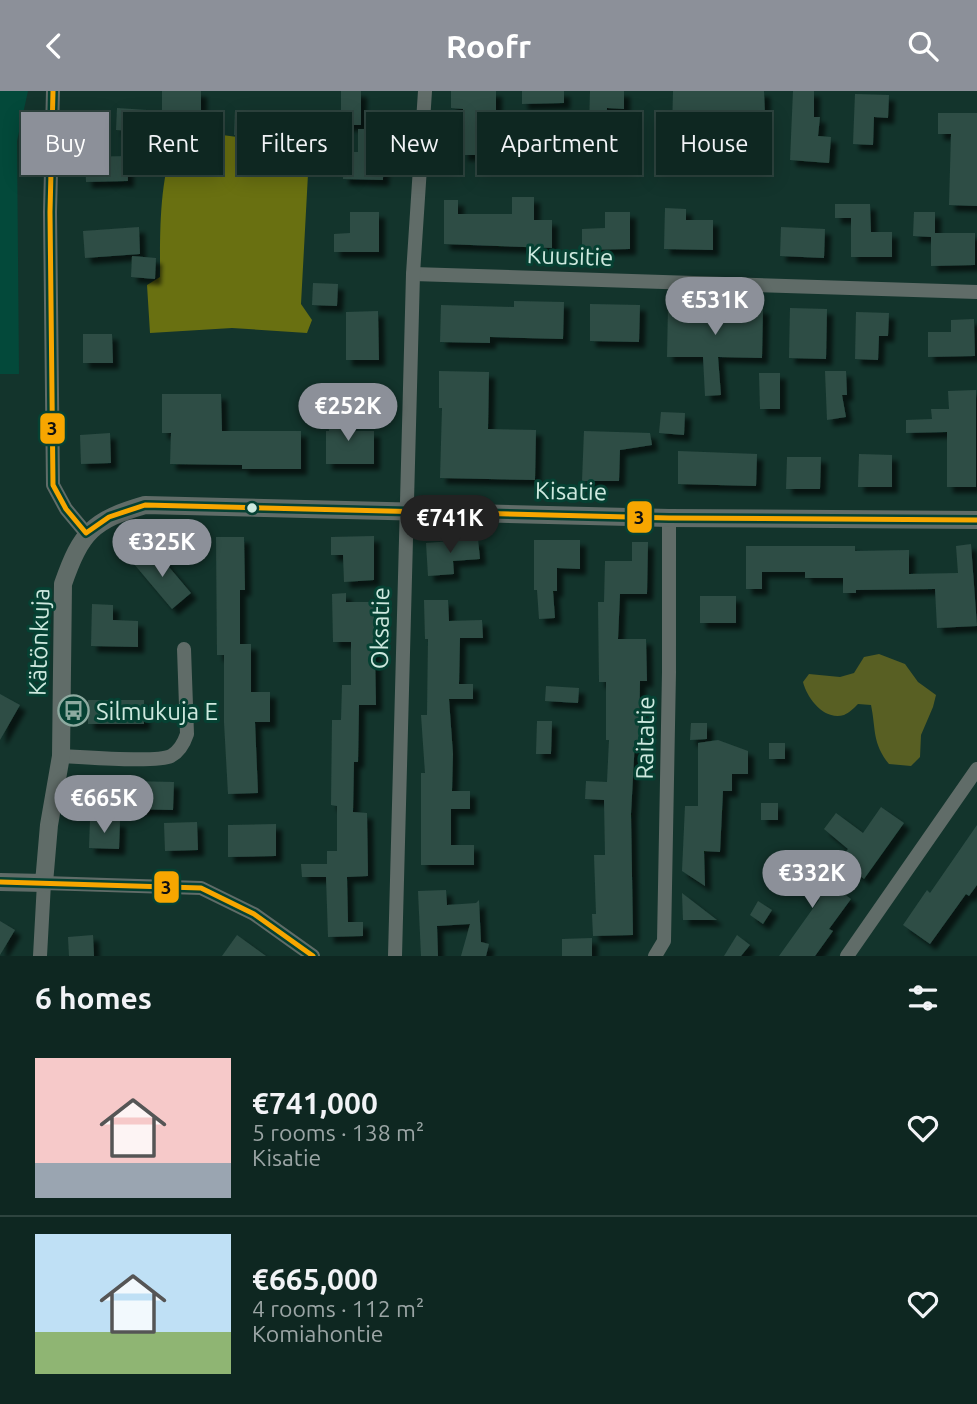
<!DOCTYPE html>
<meta charset="utf-8">
<style>
:root{--surface:#0e2721;--page:#1c332e;--text:#f1f3f6;--muted:#9ba5a5;--line:#2e443f;--accent:#8c9099}
body{margin:0;font-family:Ubuntu,sans-serif;background:var(--page);color:var(--text);height:100vh;display:flex;flex-direction:column;font-size:26px;white-space:nowrap}
*{box-sizing:border-box;margin:0}
p{font-size:23px;color:var(--muted)}
.icon{flex:none;width:38px;height:38px;fill:none;stroke:currentColor;stroke-width:2;stroke-linecap:round;stroke-linejoin:round}
.map{position:relative;height:865px;overflow:hidden}
.side{display:flex;flex-direction:column;background:var(--surface);flex:1}
.side>*{flex:none}
.top-card{position:absolute;left:21px;top:21px;width:936px;height:63px;display:flex;gap:14px}
.price{position:absolute;translate:-50% -60px;padding:0 16px;border-radius:24px;background:var(--accent);color:#fff;font-size:23px;line-height:46px;filter:drop-shadow(0 2px 4px #0008)}
.price::after{content:'';position:absolute;left:50%;top:42px;width:21px;height:16px;margin-left:-10px;background:inherit;clip-path:polygon(0 0,100% 0,50% 100%)}
.price.selected{background:#222;color:#fff}
ul{padding:0;list-style:none}
li{display:flex;align-items:center;gap:21px;height:175px;padding:0 35px}
li+li{border-top:2px solid var(--line)}
li span{display:grid;place-items:center;flex:none;width:196px;height:140px;border-radius:0px;color:#555}
li>.icon{margin-inline-start:auto}
span .icon{width:84px;height:84px;fill:#fffc;stroke-width:1}
li b{font-size:30px}
h2{display:flex;justify-content:space-between;align-items:center;height:84px;padding:0 35px;font-size:30px}
.chip{padding:0 24px;border-radius:0px;background:var(--surface);box-shadow:0 4px 18px #0003,0 0 0 2px var(--line);font-size:24px;line-height:63px}
.chip.selected{background:var(--accent);color:#fff}
header{display:flex;justify-content:space-between;align-items:center;height:91px;padding:0 35px;background:var(--accent);color:#fff;font-size:32px;font-weight:700}
.map>svg:first-child{display:block}
.built{fill:#03493a}
.green{fill:#585f23}
.forest{fill:#697011}
.building{fill:#2e4d45;filter:url(#shadow)}
.lines{fill:none;stroke-linecap:round;stroke-linejoin:round}
.minor{stroke:#606c68;stroke-width:14}
.tertiary{stroke:#606c68;stroke-width:18}
.bus-1-casing{stroke:#064133;stroke-width:10}
.bus-1{stroke:#f7a600;stroke-width:5}
.bus-dot{fill:#cee9df;stroke:#064133;stroke-width:2.5}
.labels{text-anchor:middle;dominant-baseline:central;stroke-width:6;stroke-linejoin:round;paint-order:stroke}
.street-label{font-size:24px;fill:#cee9df;stroke:#064133}
.poi-label{font-size:24px;fill:#cee9df;stroke:#064133;text-anchor:start}
.line-badge{stroke:#064133;stroke-width:2.5}
.pale-badge-label{font-size:19px;text-anchor:middle;font-weight:bold;fill:#111}
</style>
<header><svg class="icon" aria-label="back" viewBox="0 0 24 24"><path d="M15 5l-7 7 7 7"/></svg>Roofr<svg class="icon" aria-label="search" viewBox="0 0 24 24"><circle cx="10" cy="10" r="6"/><path d="M15 15l6 6"/></svg></header>
<div class="map">
<svg width="977" height="865" viewBox="0 0 977 865">
<defs>
<filter id="shadow"><feDropShadow dx="6" dy="6" stdDeviation="2" flood-color="#0009"/></filter>
</defs>
<rect width="100%" height="100%" fill="#13342c"/>
<path class="built" d="M 0,0 L 28,0 L 17,50 L 19,283 L 0,283 Z"/>
<path class="green" d="M 879,563 L 905,573 L 918,591 L 936,604 L 933,616 L 921,644 L 920,666 L 911,675 L 889,673 C 872,652 876,638 871,614 L 858,613 C 854,617 849,622 844,624 C 824,630 807,607 803,591 L 809,583 L 840,586 L 854,582 L 864,566 Z"/>
<path class="forest" d="M 293,40 L 317,44 L 308,83 L 301,213 L 312,229 L 307,242 L 232,237 L 150,242 L 147,194 L 160,186 C 160,138 159,88 177,42 L 215,43 L 252,48 Z"/>
<g class="building">
<path d="M 162,0 L 201,0 L 201,36 L 156,37 L 154,73 L 130,72 L 132,40 L 116,39 L 117,17 L 162,20 Z"/>
<rect x="341" y="0" width="20" height="34"/>
<path d="M 451,0 L 496,0 L 496,19 L 482,19 L 481,64 L 462,64 L 463,18 L 451,17 Z"/>
<path d="M 522,0 L 564,0 L 564,12 L 522,13 Z"/>
<path d="M 590,0 L 624,0 L 624,18 L 607,17 L 606,37 L 589,37 Z"/>
<path d="M 673,0 L 764,0 L 765,24 L 748,25 L 749,49 L 731,50 L 729,22 L 689,22 L 689,41 L 672,41 Z"/>
<path d="M 793,0 L 814,0 L 814,26 L 820,26 L 818,45 L 831,46 L 829,72 L 790,69 Z"/>
<path d="M 855,3 L 889,4 L 888,27 L 874,26 L 873,54 L 853,53 Z"/>
<path d="M 235,19 L 256,20 L 255,44 L 234,44 Z"/>
<path d="M 938,22 L 977,22 L 977,115 L 949,114 L 951,43 L 938,43 Z"/>
<path d="M 358,38 L 384,38 L 383,89 L 343,88 L 343,61 L 358,61 Z"/>
<path d="M 127,65 L 128,90 L 86,91 L 85,66 Z"/>
<path d="M 512,106 L 534,106 L 534,129 L 552,129 L 552,157 L 444,153 L 444,109 L 458,109 L 458,123 L 512,123 Z"/>
<path d="M 835,113 L 870,113 L 871,141 L 892,141 L 892,166 L 851,166 L 851,127 L 835,127 Z"/>
<path d="M 665,117 L 686,118 L 686,129 L 713,129 L 713,159 L 664,158 Z"/>
<path d="M 350,121 L 379,121 L 379,161 L 334,161 L 334,143 L 350,142 Z"/>
<path d="M 605,121 L 630,121 L 630,158 L 582,159 L 582,138 L 605,137 Z"/>
<path d="M 914,121 L 935,121 L 935,142 L 975,142 L 975,174 L 931,175 L 931,146 L 913,145 Z"/>
<path d="M 139,136 L 140,163 L 85,167 L 83,140 Z"/>
<path d="M 781,136 L 825,138 L 824,167 L 780,165 Z"/>
<path d="M 132,165 L 156,167 L 155,188 L 131,186 Z"/>
<path d="M 313,192 L 338,193 L 337,215 L 312,214 Z"/>
<path d="M 514,210 L 564,211 L 563,248 L 490,246 L 490,252 L 440,251 L 441,214 L 514,216 Z"/>
<path d="M 590,213 L 640,214 L 639,251 L 590,250 Z"/>
<path d="M 668,216 L 763,217 L 762,267 L 718,266 L 721,304 L 705,305 L 703,266 L 667,266 Z"/>
<path d="M 790,217 L 827,218 L 826,268 L 789,267 Z"/>
<path d="M 378,220 L 379,269 L 346,269 L 346,221 Z"/>
<path d="M 856,221 L 889,222 L 888,245 L 879,245 L 878,269 L 855,268 Z"/>
<path d="M 974,228 L 975,265 L 928,266 L 928,241 L 951,241 L 951,229 Z"/>
<path d="M 83,243 L 112,243 L 113,272 L 83,272 Z"/>
<path d="M 439,280 L 489,281 L 488,338 L 536,339 L 535,389 L 440,387 L 442,317 L 439,317 Z"/>
<path d="M 825,280 L 846,280 L 847,304 L 842,304 L 846,326 L 827,329 Z"/>
<path d="M 759,282 L 780,282 L 780,318 L 760,318 Z"/>
<path d="M 976,299 L 976,396 L 947,396 L 947,341 L 906,342 L 906,329 L 932,328 L 931,318 L 949,318 L 948,300 Z"/>
<path d="M 162,303 L 221,303 L 222,340 L 301,340 L 301,378 L 242,378 L 242,374 L 170,373 L 171,342 L 162,342 Z"/>
<path d="M 343,318 L 345,340 L 374,340 L 374,373 L 326,373 L 326,340 L 329,340 L 327,319 Z"/>
<path d="M 661,321 L 685,322 L 684,344 L 659,342 Z"/>
<path d="M 584,340 L 650,342 L 652,354 L 620,359 L 619,390 L 582,390 Z"/>
<path d="M 110,342 L 111,372 L 81,373 L 80,344 Z"/>
<path d="M 678,360 L 757,363 L 756,395 L 678,393 Z"/>
<path d="M 859,363 L 892,364 L 892,396 L 858,396 Z"/>
<path d="M 787,366 L 821,366 L 820,398 L 786,398 Z"/>
<path d="M 374,445 L 374,489 L 344,491 L 343,464 L 331,464 L 331,446 Z"/>
<path d="M 216,446 L 244,446 L 245,499 L 240,499 L 240,553 L 251,553 L 251,601 L 270,601 L 270,631 L 255,631 L 258,702 L 228,703 L 224,631 L 224,564 L 217,564 Z"/>
<path d="M 478,448 L 480,468 L 453,470 L 454,483 L 428,485 L 426,452 Z"/>
<path d="M 534,449 L 580,449 L 580,478 L 557,477 L 557,500 L 553,500 L 555,527 L 539,528 L 537,499 L 534,499 Z"/>
<path d="M 632,451 L 648,451 L 647,503 L 620,503 L 618,548 L 646,548 L 647,590 L 640,590 L 639,649 L 635,649 L 631,723 L 633,844 L 593,845 L 592,823 L 596,823 L 594,764 L 605,764 L 604,709 L 585,708 L 586,690 L 607,691 L 609,649 L 606,649 L 606,591 L 599,591 L 598,511 L 604,511 L 605,470 L 632,470 Z"/>
<path d="M 971,453 L 977,535 L 937,537 L 935,498 L 856,499 L 856,502 L 843,502 L 843,487 L 805,487 L 805,481 L 762,481 L 762,498 L 746,498 L 746,455 L 855,455 L 855,460 L 909,459 L 909,483 L 958,482 L 956,455 Z"/>
<path d="M 153,457 L 191,502 L 172,518 L 134,473 Z"/>
<path d="M 346,502 L 346,511 L 374,511 L 376,614 L 359,614 L 358,671 L 354,671 L 353,721 L 367,722 L 368,785 L 347,786 L 348,831 L 363,831 L 363,845 L 328,846 L 326,786 L 302,786 L 301,773 L 327,773 L 327,760 L 337,760 L 337,715 L 331,714 L 332,629 L 341,629 L 342,594 L 351,594 L 351,551 L 333,551 L 332,503 Z"/>
<rect x="700" y="505" width="36" height="27"/>
<path d="M 424,509 L 448,509 L 449,530 L 482,529 L 483,547 L 460,547 L 459,593 L 473,593 L 473,608 L 449,608 L 453,663 L 452,700 L 470,700 L 470,718 L 451,718 L 451,754 L 474,754 L 474,774 L 421,774 L 421,682 L 425,682 L 421,624 L 427,624 L 428,548 L 425,548 Z"/>
<path d="M 92,513 L 113,514 L 113,529 L 138,530 L 138,556 L 91,555 Z"/>
<path d="M 546,595 L 579,597 L 578,612 L 545,610 Z"/>
<path d="M 0,603 L 20,614 L 0,649 Z"/>
<rect x="88" y="609" width="56" height="24"/>
<path d="M 537,630 L 552,630 L 551,663 L 536,663 Z"/>
<path d="M 691,632 L 707,632 L 707,648 L 690,649 Z"/>
<path d="M 718,649 L 748,660 L 748,683 L 732,683 L 732,700 L 723,700 L 720,761 L 704,760 L 705,795 L 682,780 L 685,715 L 698,715 L 698,652 Z"/>
<rect x="769" y="652" width="16" height="16"/>
<path d="M 129,690 L 174,691 L 173,719 L 128,718 Z"/>
<rect x="761" y="712" width="17" height="17"/>
<path d="M 881,716 L 904,732 L 864,788 L 840,769 L 848,758 L 824,738 L 836,722 L 863,742 Z"/>
<path d="M 90,729 L 120,730 L 119,758 L 89,757 Z"/>
<path d="M 197,731 L 198,759 L 165,760 L 164,732 Z"/>
<path d="M 276,733 L 276,765 L 228,766 L 228,734 Z"/>
<path d="M 977,734 L 977,794 L 969,805 L 966,803 L 930,853 L 903,834 L 927,799 L 930,802 Z"/>
<path d="M 778,761 L 823,793 L 826,789 L 851,808 L 829,838 L 833,840 L 815,865 L 779,865 L 819,809 L 769,773 Z"/>
<path d="M 446,799 L 447,814 L 476,812 L 479,809 L 481,851 L 489,853 L 486,865 L 461,865 L 470,833 L 437,835 L 438,865 L 421,865 L 418,800 Z"/>
<path d="M 682,802 L 717,829 L 683,829 Z"/>
<path d="M 758,810 L 772,819 L 763,833 L 750,824 Z"/>
<path d="M 0,830 L 15,839 L 0,864 Z"/>
<path d="M 93,844 L 94,865 L 69,865 L 68,846 Z"/>
<path d="M 237,844 L 266,865 L 222,865 Z"/>
<path d="M 737,844 L 750,854 L 741,865 L 724,865 Z"/>
<path d="M 592,847 L 592,865 L 562,865 L 562,848 Z"/>
</g>
<g class="lines">
<g class="minor">
<path d="M 53,0 L 50,121 L 53,394 L 66,418 L 86,442"/>
<path d="M 413,183 L 977,201"/>
<path d="M 61,665 C 82,666 157,672 171,665 C 180,660 184,652 187,643 L 184,558"/>
<path d="M 40,865 L 44,792 L 201,797 L 254,823 L 313,865"/>
<path d="M 395,865 L 413,183 L 425,0"/>
<path d="M 655,865 L 664,850 L 669,581 L 669,427"/>
<path d="M 847,865 L 977,678"/>
</g>
<path class="tertiary" d="M 0,791 L 44,792 L 49,734 L 61,665 L 63,493 C 81,441 93,429 145,414 L 669,427 L 977,429"/>
<defs>
<g id="bus-1">
<path d="M 53,0 L 50,121 L 53,394 L 66,418 L 86,442 L 109,426 L 145,414 L 669,427 L 977,429"/>
<path d="M 0,791 L 201,797 L 254,823 L 313,865"/>
</g>
</defs>
<use href="#bus-1" class="bus-1-casing"/>
<use href="#bus-1" class="bus-1"/>
</g>
<defs>
<symbol id="bus-ring" viewBox="-11 -11 22 22"><circle r="9.5" fill="#064133" stroke="#8daaa0" stroke-width="1.5"/><path d="M-5-6H5V4H4V6H2V4H-2V6H-4V4H-5ZM-3.5-4V0h7V-4ZM-3.5 1.2v1.5H-2V1.2ZM2 1.2v1.5H3.5V1.2Z" fill="#8daaa0"/></symbol>
</defs>
<g fill-rule="evenodd">
<use href="#bus-ring" x="56" y="602" width="35" height="35"/>
</g>
<circle class="bus-dot" cx="252" cy="417" r="6"/>
<g class="labels">
<g class="street-label">
<text transform="translate(570 165) rotate(2)">Kuusitie</text>
<text transform="translate(571 400) rotate(1)">Kisatie</text>
<text transform="translate(380 537) rotate(-89)">Oksatie</text>
<text transform="translate(39 551) rotate(-88)">Kätönkuja</text>
<text transform="translate(645 647) rotate(-89)">Raitatie</text>
</g>
<g class="poi-label">
<text x="96" y="620">Silmukuja E</text>
</g>
</g>
<g class="line-badge">
<rect x="39" y="321" width="27" height="33" rx="7" fill="#f7a600"/>
<rect x="626" y="409" width="27" height="34" rx="7" fill="#f7a600"/>
<rect x="153" y="779" width="27" height="34" rx="7" fill="#f7a600"/>
</g>
<g class="pale-badge-label">
<text x="52" y="344">3</text>
<text x="639" y="433">3</text>
<text x="166" y="803">3</text>
</g>
</svg>
<b class="price" style="left:715px;top:246px">€531K</b>
<b class="price" style="left:348px;top:352px">€252K</b>
<b class="price selected" style="left:450px;top:464px">€741K</b>
<b class="price" style="left:162px;top:488px">€325K</b>
<b class="price" style="left:104px;top:744px">€665K</b>
<b class="price" style="left:812px;top:819px">€332K</b>
<div class="top-card">
<a class="chip selected">Buy</a>
<a class="chip">Rent</a>
<a class="chip">Filters</a>
<a class="chip">New</a>
<a class="chip">Apartment</a>
<a class="chip">House</a>
</div>
</div>
<section class="side">
<h2>6 homes<svg class="icon" aria-label="filters" viewBox="0 0 24 24"><path d="M4 7h16M4 17h16"/><circle cx="9" cy="7" r="2"/><circle cx="15" cy="17" r="2"/></svg></h2>
<ul>
<li><span style="background:linear-gradient(#f6c9c9 75%,#9aa5b1 0)"><svg class="icon" aria-label="home" viewBox="0 0 24 24"><path d="M3 11l9-7 9 7M6 9v11h12V9"/></svg></span><div><b>€741,000</b><p>5 rooms · 138 m²</p><p>Kisatie</p></div><svg class="icon" aria-label="heart" viewBox="0 0 24 24"><path d="M12 20l-8-8c-3-5 5-10 8-4 3-6 11-1 8 4z"/></svg></li>
<li><span style="background:linear-gradient(#bfe0f5 70%,#8fb573 0)"><svg class="icon" aria-label="home" viewBox="0 0 24 24"><path d="M3 11l9-7 9 7M6 9v11h12V9"/></svg></span><div><b>€665,000</b><p>4 rooms · 112 m²</p><p>Komiahontie</p></div><svg class="icon" aria-label="heart" viewBox="0 0 24 24"><path d="M12 20l-8-8c-3-5 5-10 8-4 3-6 11-1 8 4z"/></svg></li>
</ul>
</section>
